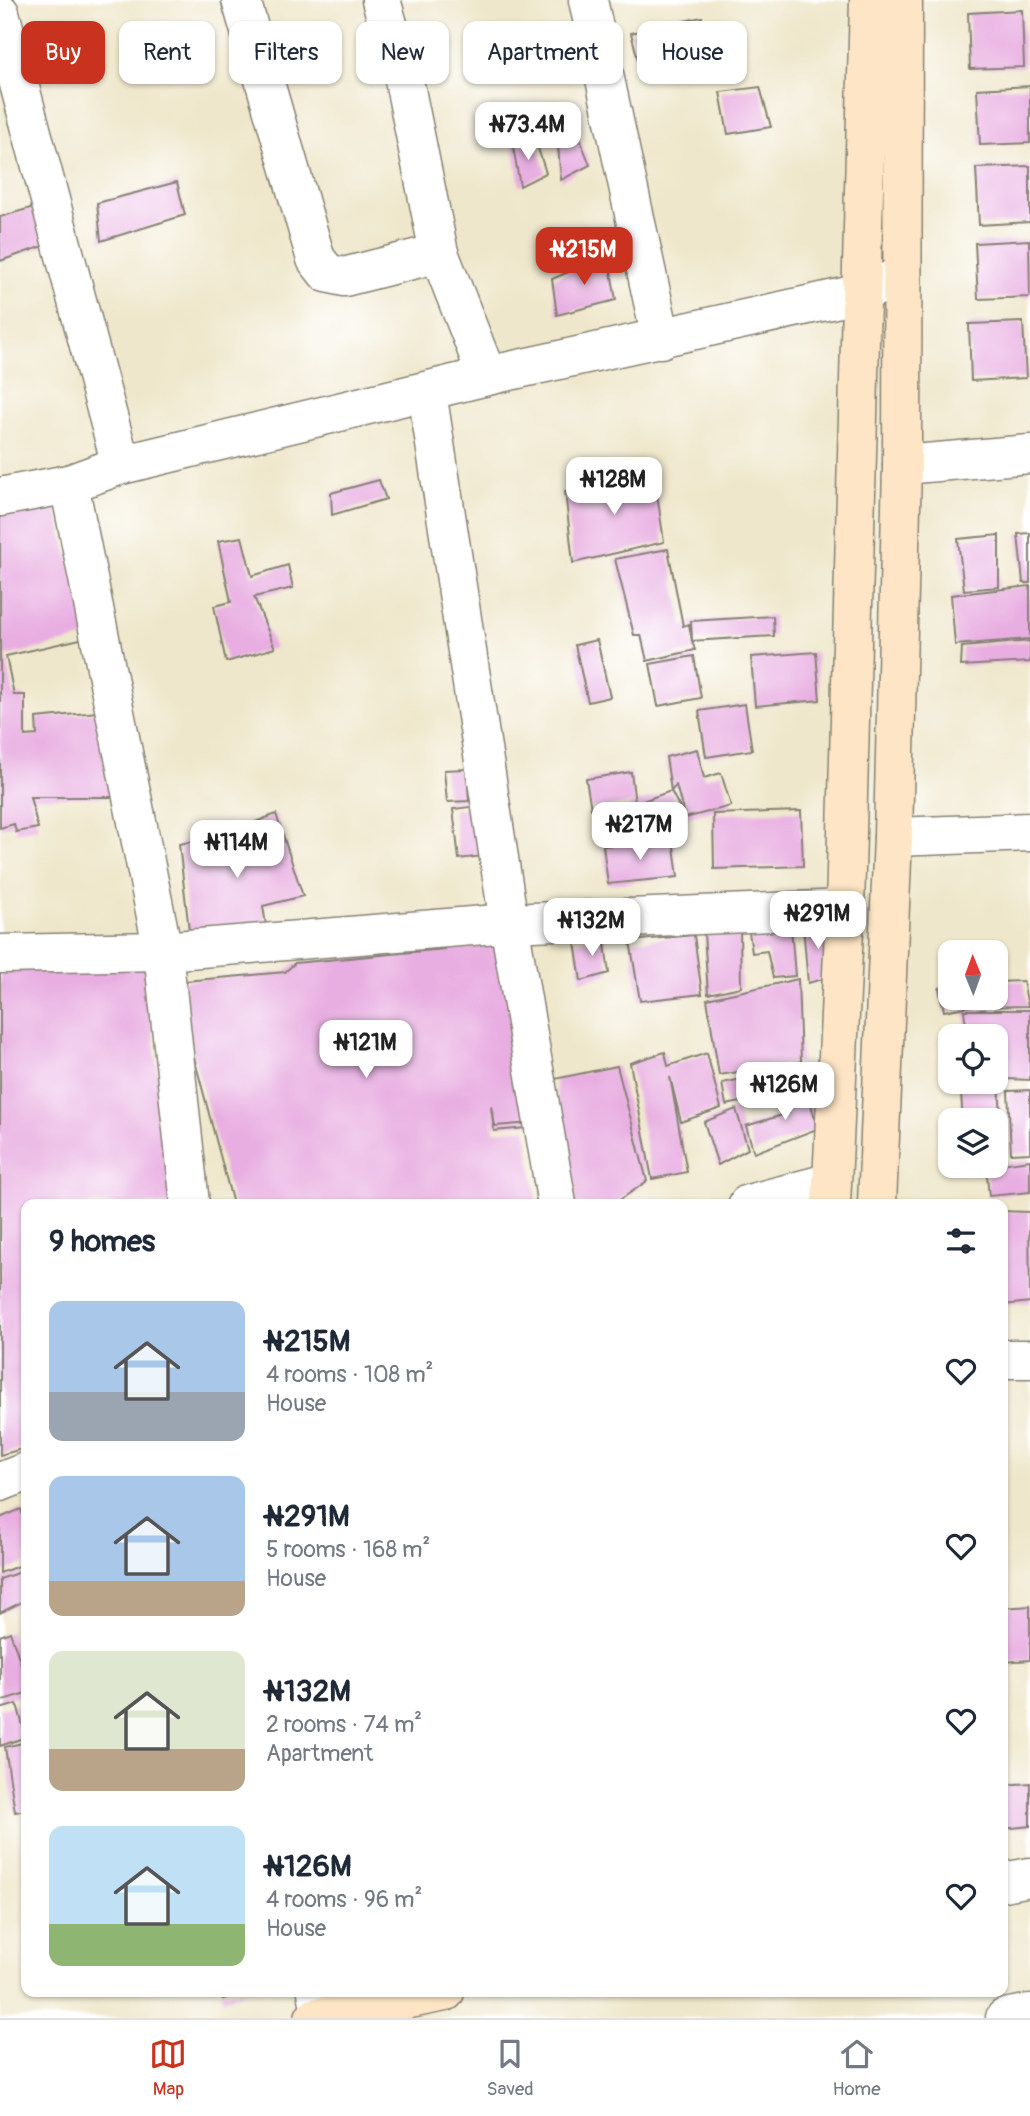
<!DOCTYPE html>
<meta charset="utf-8">
<style>
:root{--surface:#fff;--page:#f6f6f7;--text:#1f2937;--muted:#747a83;--line:#e0e1e3;--accent:#c8321e}
body{margin:0;font-family:Pangolin,sans-serif;background:var(--page);color:var(--text);height:100vh;display:flex;flex-direction:column;font-size:26px;white-space:nowrap}
*{box-sizing:border-box;margin:0}
p{font-size:23px;color:var(--muted)}
.icon{flex:none;width:38px;height:38px;fill:none;stroke:currentColor;stroke-width:2;stroke-linecap:round;stroke-linejoin:round}
.map{position:relative;flex:1;overflow:hidden}
.drawer{position:absolute;left:21px;top:1199px;width:987px;height:798px;display:flex;flex-direction:column;background:var(--surface);border-radius:14px;box-shadow:0 2px 5px #0004}
.drawer>*{flex:none}
.banner{position:absolute;left:21px;top:21px;width:989px;height:63px;display:flex;gap:14px}
.needle{width:46px;rotate:359deg}
.controls{position:absolute;left:938px;top:940px;display:grid;gap:14px}
.controls a{display:grid;place-items:center;width:70px;height:70px;border-radius:14px;background:var(--surface);box-shadow:0 2px 5px #0004;font-size:35px}
.price{position:absolute;translate:-50% -60px;padding:0 16px;border-radius:14px;background:#fff;color:#222;font-size:23px;line-height:46px;filter:drop-shadow(0 2px 4px #0008)}
.price::after{content:'';position:absolute;left:50%;top:42px;width:21px;height:16px;margin-left:-10px;background:inherit;clip-path:polygon(0 0,100% 0,50% 100%)}
.price.selected{background:var(--accent);color:#fff}
ul{padding:0;list-style:none}
li{display:flex;align-items:center;gap:21px;height:175px;padding:0 28px}
li span{display:grid;place-items:center;flex:none;width:196px;height:140px;border-radius:14px;color:#555}
li>.icon{margin-inline-start:auto}
span .icon{width:84px;height:84px;fill:#fffc;stroke-width:1}
li b{font-size:30px}
h2{display:flex;justify-content:space-between;align-items:center;height:84px;padding:0 28px;font-size:30px}
.pill{padding:0 24px;border-radius:14px;background:var(--surface);box-shadow:0 2px 5px #0004;font-size:24px;line-height:63px}
.pill.selected{background:var(--accent);color:#fff}
.tabs{display:flex;justify-content:space-around;align-items:center;height:98px;border-top:2px solid var(--line);background:var(--surface);font-size:19px;color:var(--muted)}
.tabs a{display:grid;justify-items:center;gap:4px}
.tabs .selected{color:var(--accent)}
.map>svg:first-child{display:block}
.building{fill:#e8ade1}
.lines{fill:none;stroke-linecap:round;stroke-linejoin:round}
.street-casing{stroke:#868274;stroke-width:41}
.secondary-casing{stroke:#868274;stroke-width:41}
.street{stroke:#fff;stroke-width:38}
.secondary{stroke:#fde5c5;stroke-width:38}
</style>
<div class="map">
<svg width="1030" height="2018" viewBox="0 0 1030 2018">
<rect width="100%" height="100%" fill="#fff"/>
<filter id="ink" filterUnits="userSpaceOnUse"><feTurbulence type="fractalNoise" baseFrequency=".0143" numOctaves="2"/><feDisplacementMap in="SourceGraphic" scale="14" xChannelSelector="R" yChannelSelector="G"/><feConvolveMatrix kernelMatrix="1 2 1 2 8 2 1 2 1" color-interpolation-filters="sRGB"/></filter>
<filter id="wash" filterUnits="userSpaceOnUse"><feTurbulence type="fractalNoise" baseFrequency=".00686" numOctaves="4" result="noise"/><feDisplacementMap in="SourceGraphic" scale="28" xChannelSelector="R" yChannelSelector="G"/><feGaussianBlur stdDeviation="1.57" result="paint"/><feColorMatrix in="noise" values="0 0 0 0 0 0 0 0 0 0 0 0 0 0 0 0 0 1.4 0 .05"/><feComposite in="paint" operator="in"/></filter>
<g filter="url(#wash)">
<rect width="100%" height="100%" fill="#efe7cb"/>
<g id="blocks">
<g class="building">
<path d="M 1022,10 L 1024,67 L 970,69 L 968,13 Z"/>
<path d="M 702,17 L 710,54 L 642,75 L 631,33 Z"/>
<path d="M 1030,86 L 1030,143 L 980,145 L 977,89 Z"/>
<path d="M 760,87 L 771,127 L 728,134 L 720,92 Z"/>
<path d="M 578,134 L 590,165 L 561,180 L 557,135 Z"/>
<path d="M 536,142 L 546,173 L 520,186 L 513,146 Z"/>
<path d="M 1030,166 L 1030,222 L 979,225 L 976,168 Z"/>
<path d="M 177,182 L 185,215 L 101,241 L 97,203 Z"/>
<path d="M 41,205 L 61,240 L 0,261 L 0,217 Z"/>
<path d="M 1029,240 L 1030,297 L 978,299 L 975,243 Z"/>
<path d="M 608,255 L 616,300 L 557,315 L 552,279 Z"/>
<path d="M 1023,322 L 1026,378 L 971,381 L 969,324 Z"/>
<path d="M 654,473 L 664,542 L 573,563 L 565,491 Z"/>
<path d="M 379,480 L 386,499 L 332,515 L 331,493 Z"/>
<path d="M 54,501 L 89,637 L 6,656 L 14,695 L 25,695 L 25,736 L 37,735 L 36,718 L 97,712 L 118,797 L 30,797 L 38,828 L 16,832 L 14,824 L 0,828 L 0,510 Z"/>
<path d="M 1030,533 L 1030,583 L 1023,583 L 1018,534 Z"/>
<path d="M 999,535 L 999,587 L 964,590 L 958,539 Z"/>
<path d="M 242,537 L 252,576 L 288,565 L 293,588 L 254,597 L 275,648 L 226,662 L 214,606 L 231,602 L 218,541 Z"/>
<path d="M 668,549 L 683,626 L 689,624 L 692,641 L 691,621 L 773,616 L 774,636 L 692,641 L 695,650 L 647,661 L 641,635 L 634,635 L 615,559 Z"/>
<path d="M 1030,586 L 1030,639 L 955,645 L 951,595 Z"/>
<path d="M 597,640 L 610,697 L 588,702 L 575,645 Z"/>
<path d="M 1030,641 L 1030,662 L 961,666 L 962,647 Z"/>
<path d="M 816,652 L 820,700 L 755,706 L 751,657 Z"/>
<path d="M 694,656 L 701,698 L 658,706 L 650,664 Z"/>
<path d="M 745,704 L 752,750 L 706,757 L 699,711 Z"/>
<path d="M 697,749 L 704,778 L 721,773 L 731,806 L 685,818 L 676,785 L 671,791 L 666,757 Z"/>
<path d="M 467,769 L 469,801 L 447,802 L 444,770 Z"/>
<path d="M 631,772 L 635,803 L 591,809 L 586,779 Z"/>
<path d="M 671,791 L 685,818 L 639,838 L 628,806 Z"/>
<path d="M 478,806 L 484,856 L 459,859 L 453,809 Z"/>
<path d="M 801,811 L 803,866 L 714,869 L 713,814 Z"/>
<path d="M 276,814 L 303,896 L 263,906 L 267,932 L 190,939 L 179,844 L 217,837 Z"/>
<path d="M 673,839 L 678,877 L 608,884 L 603,846 Z"/>
<path d="M 829,922 L 831,977 L 808,983 L 803,926 Z"/>
<path d="M 791,927 L 795,976 L 773,978 L 767,951 L 752,953 L 749,932 Z"/>
<path d="M 740,929 L 741,987 L 708,994 L 704,933 Z"/>
<path d="M 494,935 L 533,1123 L 495,1126 L 491,1106 L 494,1131 L 526,1128 L 537,1204 L 233,1204 L 174,982 L 285,972 L 295,963 L 444,949 L 444,941 Z"/>
<path d="M 694,935 L 702,994 L 640,1001 L 630,941 Z"/>
<path d="M 604,937 L 609,973 L 581,981 L 575,942 Z"/>
<path d="M 0,965 L 145,965 L 173,1204 L 26,1204 L 26,1448 L 0,1455 Z"/>
<path d="M 798,979 L 801,1062 L 719,1075 L 707,999 Z"/>
<path d="M 1023,981 L 1028,1006 L 982,1007 L 981,998 L 996,998 L 996,982 Z"/>
<path d="M 950,986 L 950,998 L 976,998 L 976,1005 L 944,1011 L 939,988 Z"/>
<path d="M 964,1010 L 1030,1010 L 1030,1080 L 1006,1079 L 1005,1064 L 996,1063 L 996,1036 L 967,1036 Z"/>
<path d="M 665,1052 L 668,1066 L 707,1053 L 721,1108 L 681,1122 L 670,1077 L 687,1172 L 652,1179 L 630,1063 Z"/>
<path d="M 617,1066 L 647,1181 L 614,1204 L 573,1204 L 555,1079 Z"/>
<path d="M 779,1072 L 781,1094 L 726,1105 L 722,1083 Z"/>
<path d="M 996,1078 L 999,1078 L 1002,1144 L 996,1145 L 996,1120 L 963,1120 L 960,1082 L 996,1082 Z"/>
<path d="M 807,1087 L 817,1129 L 754,1153 L 746,1126 L 789,1113 L 785,1090 Z"/>
<path d="M 1030,1090 L 1030,1153 L 1011,1154 L 1008,1091 Z"/>
<path d="M 736,1109 L 748,1149 L 718,1165 L 704,1122 Z"/>
<path d="M 1030,1160 L 1030,1192 L 989,1196 L 986,1166 Z"/>
<path d="M 1003,1211 L 1029,1212 L 1030,1302 L 1003,1305 Z"/>
<path d="M 21,1509 L 26,1526 L 26,1563 L 0,1573 L 0,1518 Z"/>
<path d="M 26,1570 L 26,1600 L 0,1613 L 0,1579 Z"/>
<path d="M 1030,1606 L 1030,1660 L 1003,1662 L 1003,1608 Z"/>
<path d="M 10,1632 L 26,1678 L 26,1693 L 0,1701 L 0,1636 Z"/>
<path d="M 17,1704 L 26,1737 L 0,1746 L 0,1709 Z"/>
<path d="M 26,1742 L 26,1810 L 15,1812 L 5,1747 Z"/>
<path d="M 1030,1783 L 1030,1826 L 1003,1829 L 1003,1785 Z"/>
<path d="M 221,1992 L 247,1992 L 223,1999 Z"/>
</g>
</g>
</g>
<g filter="url(#ink)">
<use href="#blocks" fill-opacity="0" stroke="#868274" stroke-width="2"/>
<g class="lines">
<defs>
<g id="street">
<path d="M 241,0 L 316,259 L 327,273 L 344,277 L 439,253"/>
<path d="M 381,0 L 404,80 L 439,253 L 487,376"/>
<path d="M 588,0 L 661,339"/>
<path d="M 0,13 L 121,465"/>
<path d="M 427,392 L 509,923 L 557,1204"/>
<path d="M 902,465 L 1030,454"/>
<path d="M 69,484 L 163,951 L 190,1204"/>
<path d="M 0,497 L 69,484 L 121,465 L 487,376 L 862,293 L 891,280"/>
<path d="M 893,837 L 1030,832"/>
<path d="M 0,954 L 163,951 L 509,923 L 845,909"/>
<path d="M 748,1204 L 831,1182"/>
<path d="M 1003,1359 L 1030,1359"/>
<path d="M 0,1482 L 26,1472"/>
<path d="M 1003,1882 L 1030,1877"/>
<path d="M 317,1992 L 322,2016"/>
<path d="M 1005,2018 L 1030,2013"/>
</g>
<g id="secondary">
<path d="M 831,1204 L 845,909 L 869,0"/>
<path d="M 877,1204 L 893,837 L 902,465 L 903,0"/>
<path d="M 314,2018 L 445,1992"/>
</g>
</defs>
<use href="#street" class="street-casing"/>
<use href="#secondary" class="secondary-casing"/>
<use href="#street" class="street"/>
<use href="#secondary" class="secondary"/>
</g>
</g>
</svg>
<div class="controls">
<a><svg class="needle" viewBox="-14 -14 28 28"><path d="M0-13l5 13h-10z" fill="#e53935"/><path d="M0 13l5-13h-10z" fill="#747a83"/></svg></a>
<a><svg class="icon" aria-label="locate" viewBox="0 0 24 24"><circle cx="12" cy="12" r="6"/><path d="M12 2v4M12 18v4M2 12h4M18 12h4"/></svg></a>
<a><svg class="icon" aria-label="layers" viewBox="0 0 24 24"><path d="M12 4l9 5-9 5-9-5zM3 14l9 5 9-5"/></svg></a>
</div>
<b class="price" style="left:528px;top:162px">₦73.4M</b>
<b class="price selected" style="left:584px;top:287px">₦215M</b>
<b class="price" style="left:614px;top:517px">₦128M</b>
<b class="price" style="left:640px;top:862px">₦217M</b>
<b class="price" style="left:237px;top:880px">₦114M</b>
<b class="price" style="left:818px;top:951px">₦291M</b>
<b class="price" style="left:592px;top:958px">₦132M</b>
<b class="price" style="left:366px;top:1080px">₦121M</b>
<b class="price" style="left:785px;top:1122px">₦126M</b>
<div class="banner">
<a class="pill selected">Buy</a>
<a class="pill">Rent</a>
<a class="pill">Filters</a>
<a class="pill">New</a>
<a class="pill">Apartment</a>
<a class="pill">House</a>
</div>
<section class="drawer">
<h2>9 homes<svg class="icon" aria-label="filters" viewBox="0 0 24 24"><path d="M4 7h16M4 17h16"/><circle cx="9" cy="7" r="2"/><circle cx="15" cy="17" r="2"/></svg></h2>
<ul>
<li><span style="background:linear-gradient(#a9c7e8 65%,#9aa5b1 0)"><svg class="icon" aria-label="home" viewBox="0 0 24 24"><path d="M3 11l9-7 9 7M6 9v11h12V9"/></svg></span><div><b>₦215M</b><p>4 rooms · 108 m²</p><p>House</p></div><svg class="icon" aria-label="heart" viewBox="0 0 24 24"><path d="M12 20l-8-8c-3-5 5-10 8-4 3-6 11-1 8 4z"/></svg></li>
<li><span style="background:linear-gradient(#a9c7e8 75%,#b9a48a 0)"><svg class="icon" aria-label="home" viewBox="0 0 24 24"><path d="M3 11l9-7 9 7M6 9v11h12V9"/></svg></span><div><b>₦291M</b><p>5 rooms · 168 m²</p><p>House</p></div><svg class="icon" aria-label="heart" viewBox="0 0 24 24"><path d="M12 20l-8-8c-3-5 5-10 8-4 3-6 11-1 8 4z"/></svg></li>
<li><span style="background:linear-gradient(#dfe7d0 70%,#b9a48a 0)"><svg class="icon" aria-label="home" viewBox="0 0 24 24"><path d="M3 11l9-7 9 7M6 9v11h12V9"/></svg></span><div><b>₦132M</b><p>2 rooms · 74 m²</p><p>Apartment</p></div><svg class="icon" aria-label="heart" viewBox="0 0 24 24"><path d="M12 20l-8-8c-3-5 5-10 8-4 3-6 11-1 8 4z"/></svg></li>
<li><span style="background:linear-gradient(#bfe0f5 70%,#8fb573 0)"><svg class="icon" aria-label="home" viewBox="0 0 24 24"><path d="M3 11l9-7 9 7M6 9v11h12V9"/></svg></span><div><b>₦126M</b><p>4 rooms · 96 m²</p><p>House</p></div><svg class="icon" aria-label="heart" viewBox="0 0 24 24"><path d="M12 20l-8-8c-3-5 5-10 8-4 3-6 11-1 8 4z"/></svg></li>
</ul>
</section>
</div>
<nav class="tabs">
<a class="selected"><svg class="icon" aria-label="map" viewBox="0 0 24 24"><path d="M3 6l6-2 6 2 6-2v14l-6 2-6-2-6 2zM9 4v14M15 6v14"/></svg>Map</a>
<a><svg class="icon" aria-label="saved" viewBox="0 0 24 24"><path d="M7 4h10v16l-5-4-5 4z"/></svg>Saved</a>
<a><svg class="icon" aria-label="home" viewBox="0 0 24 24"><path d="M3 11l9-7 9 7M6 9v11h12V9"/></svg>Home</a>
</nav>
